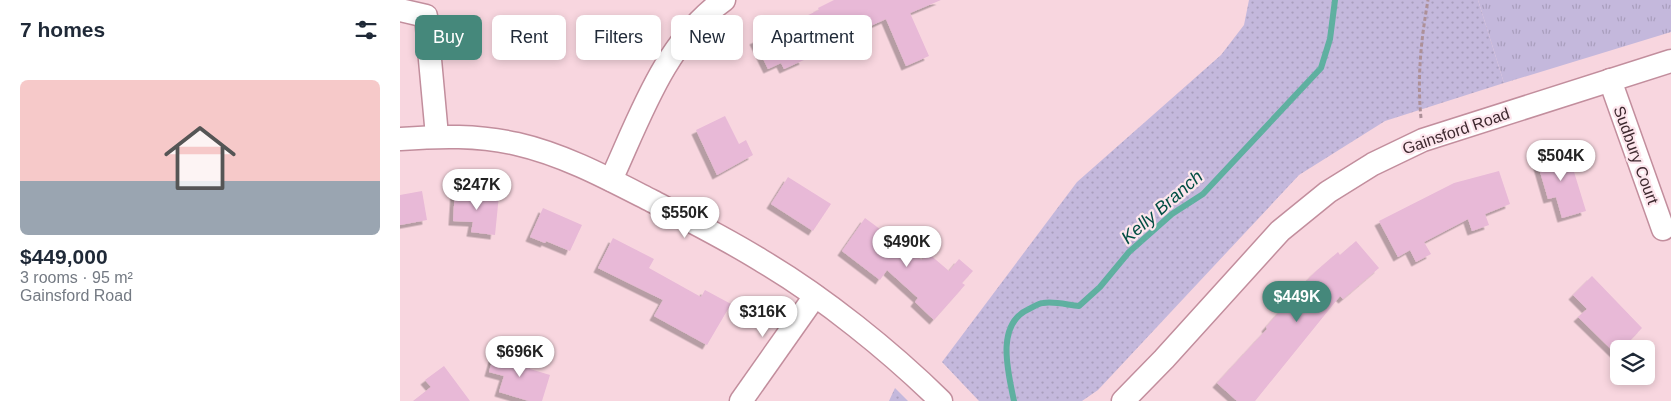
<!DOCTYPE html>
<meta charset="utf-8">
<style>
:root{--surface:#fff;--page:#f2f2f3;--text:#1f2937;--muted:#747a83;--accent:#45887b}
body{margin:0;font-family:Helvetica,sans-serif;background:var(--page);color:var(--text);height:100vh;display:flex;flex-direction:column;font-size:19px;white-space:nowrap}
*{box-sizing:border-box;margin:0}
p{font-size:16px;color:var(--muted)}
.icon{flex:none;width:28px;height:28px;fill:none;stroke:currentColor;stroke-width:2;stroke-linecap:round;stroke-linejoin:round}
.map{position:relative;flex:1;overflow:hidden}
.drawer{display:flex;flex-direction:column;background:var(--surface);width:400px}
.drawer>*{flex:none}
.hud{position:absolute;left:15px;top:15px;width:475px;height:45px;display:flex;gap:10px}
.tools{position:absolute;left:1210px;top:340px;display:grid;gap:10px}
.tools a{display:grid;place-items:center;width:45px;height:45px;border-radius:8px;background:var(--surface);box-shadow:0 2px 8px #0003;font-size:25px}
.price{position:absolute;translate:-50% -42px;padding:0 11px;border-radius:18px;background:#fff;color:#222;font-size:16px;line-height:32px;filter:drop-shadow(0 1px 2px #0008)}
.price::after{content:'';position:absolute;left:50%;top:30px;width:15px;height:11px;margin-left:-8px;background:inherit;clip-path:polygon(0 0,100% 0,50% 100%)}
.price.selected{background:var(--accent);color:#fff}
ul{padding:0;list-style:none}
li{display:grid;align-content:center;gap:10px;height:265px;padding:0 20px}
li span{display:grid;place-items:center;height:155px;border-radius:8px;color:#555}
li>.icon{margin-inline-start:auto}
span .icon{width:90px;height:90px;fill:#fffc;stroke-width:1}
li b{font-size:21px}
h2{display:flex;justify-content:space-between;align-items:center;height:60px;padding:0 20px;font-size:21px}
.tag{padding:0 18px;border-radius:8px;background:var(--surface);box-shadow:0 2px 8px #0003;font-size:18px;line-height:45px}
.tag.selected{background:var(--accent);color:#fff}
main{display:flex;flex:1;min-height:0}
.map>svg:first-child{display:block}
.grass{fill:url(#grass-tufts)}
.park{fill:url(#park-dots)}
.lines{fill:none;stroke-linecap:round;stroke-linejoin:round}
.stream{stroke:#5fb0a0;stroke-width:6}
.building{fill:#e8b9d7;filter:url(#shadow)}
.minor-casing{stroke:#c28e9d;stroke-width:25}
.path{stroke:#ad9098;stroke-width:3;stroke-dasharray:4 2.5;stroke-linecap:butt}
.minor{stroke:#fff;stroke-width:22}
.labels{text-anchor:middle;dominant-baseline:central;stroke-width:4.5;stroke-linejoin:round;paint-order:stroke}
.street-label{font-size:16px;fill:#3e292f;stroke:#fde6ed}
.water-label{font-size:18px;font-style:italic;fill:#024e43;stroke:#fde6ed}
</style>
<main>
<section class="drawer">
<h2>7 homes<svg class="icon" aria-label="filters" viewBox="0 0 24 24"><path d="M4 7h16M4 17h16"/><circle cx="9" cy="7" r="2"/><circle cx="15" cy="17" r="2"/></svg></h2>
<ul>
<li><span style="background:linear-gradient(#f6c9c9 65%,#9aa5b1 0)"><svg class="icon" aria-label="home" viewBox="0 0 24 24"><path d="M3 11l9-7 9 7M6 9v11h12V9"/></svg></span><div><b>$449,000</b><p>3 rooms · 95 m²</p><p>Gainsford Road</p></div></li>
</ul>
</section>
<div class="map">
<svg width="1271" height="401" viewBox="0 0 1271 401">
<defs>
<pattern id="grass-tufts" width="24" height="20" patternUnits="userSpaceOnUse" patternTransform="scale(1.25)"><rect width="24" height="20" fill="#c4b8dc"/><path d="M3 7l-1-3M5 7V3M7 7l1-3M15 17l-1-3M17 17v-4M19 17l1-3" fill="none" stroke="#a99ebd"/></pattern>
<pattern id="park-dots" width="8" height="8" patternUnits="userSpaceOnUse" patternTransform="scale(1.25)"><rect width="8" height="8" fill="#c4b8dc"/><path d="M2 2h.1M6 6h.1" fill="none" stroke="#a99ebd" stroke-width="1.8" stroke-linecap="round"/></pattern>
<filter id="shadow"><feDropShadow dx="-4.5" dy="4.5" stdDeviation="0" flood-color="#0004"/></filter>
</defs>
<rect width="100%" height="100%" fill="#f8d6df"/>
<path class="grass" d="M 1078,0 L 1271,0 L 1271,32 L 1104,83 Z"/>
<g class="park">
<path d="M 849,0 L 1078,0 L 1104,83 L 985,121 L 899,175 L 698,390 L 682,401 L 579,401 L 542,362 L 677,182 L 821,55 L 844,25 Z"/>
<path d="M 495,388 L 508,401 L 489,401 Z"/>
</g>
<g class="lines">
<path class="stream" d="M 614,401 C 608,372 595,324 629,309 C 633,307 639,303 643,303 C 654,301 668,305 679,306 L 700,287 L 729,252 L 772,214 L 803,194 L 921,68 L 930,39 L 935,0"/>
</g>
<g class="building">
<path d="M 434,0 L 541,0 L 510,13 L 529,56 L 506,66 L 486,19 L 446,37 L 444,30 L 409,47 L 410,50 L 401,54 L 404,60 L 384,69 L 381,63 L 368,69 L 354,40 L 419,10 L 418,8 Z"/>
<path d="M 325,116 L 339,144 L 346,140 L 353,155 L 317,175 L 296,130 Z"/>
<path d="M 1167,149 L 1186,211 L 1162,218 L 1156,197 L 1148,199 L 1136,158 Z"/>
<path d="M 1099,171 L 1110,204 L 1085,214 L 1089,225 L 1072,231 L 1068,219 L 1024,242 L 1031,254 L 1016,262 L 1010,250 L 998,257 L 979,221 L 1054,183 Z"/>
<path d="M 388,177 L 431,204 L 413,231 L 371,204 Z"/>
<path d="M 55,190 L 99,195 L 95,235 L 71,232 L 73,222 L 53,221 Z"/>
<path d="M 22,191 L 27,220 L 0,225 L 0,195 Z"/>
<path d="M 143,208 L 182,225 L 170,251 L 146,241 L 145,243 L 130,237 Z"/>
<path d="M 465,218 L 522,260 L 528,253 L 549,271 L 559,259 L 573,271 L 562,283 L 565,285 L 534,320 L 515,302 L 518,298 L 487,270 L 480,280 L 442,251 Z"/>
<path d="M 213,238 L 254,259 L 249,268 L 301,297 L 305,290 L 331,304 L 307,345 L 254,316 L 263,300 L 198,268 Z"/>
<path d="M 956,241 L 979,268 L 943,299 L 940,296 L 855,401 L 837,401 L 817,383 L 867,329 L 866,327 L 915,272 L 938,252 L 940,255 Z"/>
<path d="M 1192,276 L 1242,328 L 1222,349 L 1219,349 L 1216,354 L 1178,317 L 1187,309 L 1173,295 Z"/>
<path d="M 113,353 L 134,359 L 130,369 L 150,375 L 142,401 L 129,401 L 99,392 L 104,376 L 89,372 L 94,354 L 111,359 Z"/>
<path d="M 44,366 L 70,401 L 13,401 L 31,387 L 25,380 Z"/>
</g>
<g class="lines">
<defs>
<g id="minor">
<path d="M 0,10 L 26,16 L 37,136"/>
<path d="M 1210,80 L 1263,229"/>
<path d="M 0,139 C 40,136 78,135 117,144 C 165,155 209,179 252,201 C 289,220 327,239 362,261 C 423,297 490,351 541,401"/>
<path d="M 211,180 C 240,117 265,42 324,0"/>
<path d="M 341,401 L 415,296"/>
<path d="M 723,401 L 764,359 L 880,231 L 928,192 L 973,164 L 1023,140 L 1271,61"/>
</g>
</defs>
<use href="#minor" class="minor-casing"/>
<path class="path" d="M 1021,118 C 1017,78 1021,40 1028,0"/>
<use href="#minor" class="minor"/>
</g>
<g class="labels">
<g class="street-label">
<text transform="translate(1056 131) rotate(-19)">Gainsford Road</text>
<text transform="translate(1236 155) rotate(70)">Sudbury Court</text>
</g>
<g class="water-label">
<text transform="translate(762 207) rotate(-41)">Kelly Branch</text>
</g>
</g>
</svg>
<div class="tools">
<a><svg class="icon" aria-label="layers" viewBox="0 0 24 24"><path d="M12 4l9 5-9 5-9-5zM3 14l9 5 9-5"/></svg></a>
</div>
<b class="price" style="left:1161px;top:182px">$504K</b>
<b class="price" style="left:77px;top:211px">$247K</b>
<b class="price" style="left:285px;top:239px">$550K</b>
<b class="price" style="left:507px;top:268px">$490K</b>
<b class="price selected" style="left:897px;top:323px">$449K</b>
<b class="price" style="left:363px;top:338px">$316K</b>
<b class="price" style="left:120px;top:378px">$696K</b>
<div class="hud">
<a class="tag selected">Buy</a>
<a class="tag">Rent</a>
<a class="tag">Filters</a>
<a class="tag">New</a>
<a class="tag">Apartment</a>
</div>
</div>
</main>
